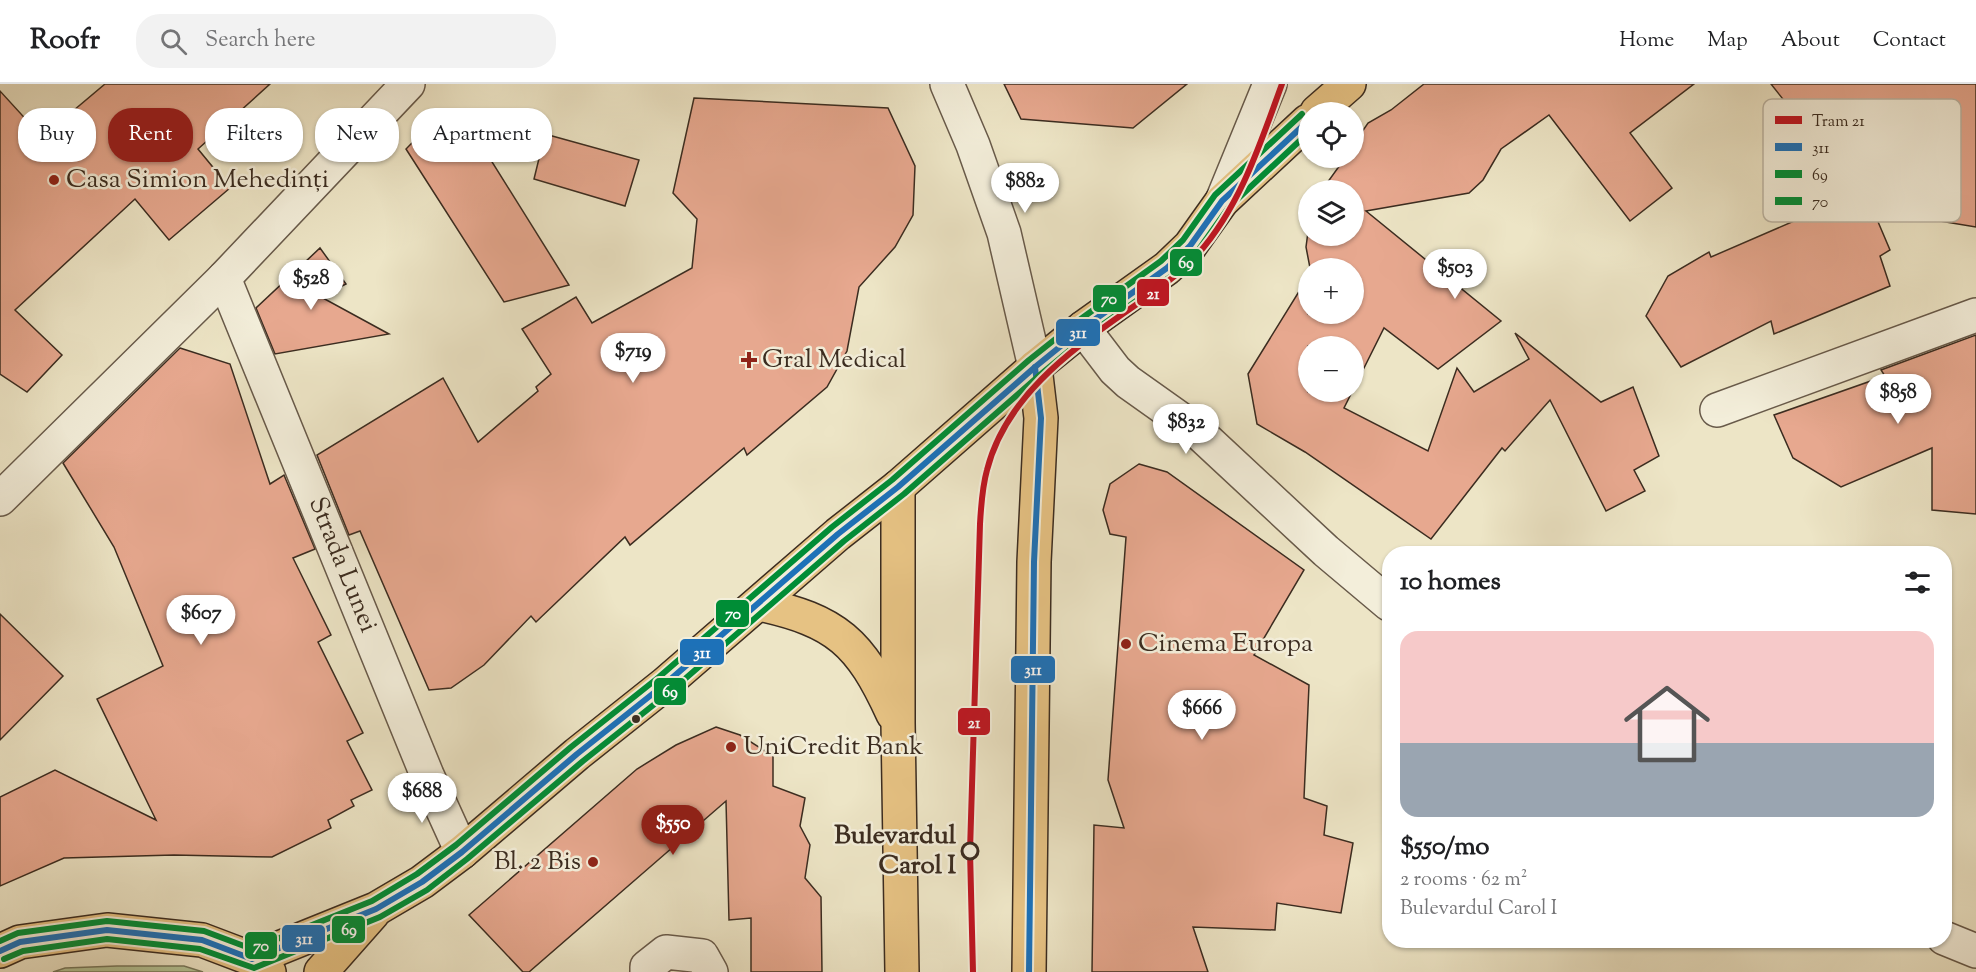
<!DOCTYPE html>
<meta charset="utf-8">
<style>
:root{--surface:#fff;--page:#f2f2f2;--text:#202124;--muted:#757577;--line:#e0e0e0;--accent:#8f2418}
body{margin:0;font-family:"Sorts Mill Goudy",serif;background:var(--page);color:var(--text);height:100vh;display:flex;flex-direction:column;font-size:22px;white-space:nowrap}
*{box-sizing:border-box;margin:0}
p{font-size:20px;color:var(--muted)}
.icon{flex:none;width:33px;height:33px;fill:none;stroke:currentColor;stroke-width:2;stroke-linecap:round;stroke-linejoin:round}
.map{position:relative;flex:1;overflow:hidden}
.sheet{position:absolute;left:1382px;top:462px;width:570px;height:402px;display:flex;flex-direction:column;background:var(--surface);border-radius:24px;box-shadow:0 2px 4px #0004}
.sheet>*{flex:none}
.top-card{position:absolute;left:18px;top:24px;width:570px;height:54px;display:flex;gap:12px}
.fabs{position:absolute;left:1298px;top:18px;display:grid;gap:12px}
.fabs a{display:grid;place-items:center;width:66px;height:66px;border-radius:50%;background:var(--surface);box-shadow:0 2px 4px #0004;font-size:30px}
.price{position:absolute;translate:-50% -51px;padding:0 14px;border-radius:21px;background:#fff;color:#222;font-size:20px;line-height:39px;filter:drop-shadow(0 2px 3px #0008)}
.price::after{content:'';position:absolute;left:50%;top:36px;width:18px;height:14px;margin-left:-9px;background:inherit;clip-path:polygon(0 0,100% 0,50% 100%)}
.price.current{background:var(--accent);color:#fff}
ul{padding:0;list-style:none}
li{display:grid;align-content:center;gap:12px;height:318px;padding:0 18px}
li+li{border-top:2px solid var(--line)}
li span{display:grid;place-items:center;height:186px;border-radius:18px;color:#555}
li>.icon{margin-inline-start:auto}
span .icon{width:108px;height:108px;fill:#fffc;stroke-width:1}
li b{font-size:26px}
h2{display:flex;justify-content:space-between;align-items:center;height:72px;padding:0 18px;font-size:26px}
.chip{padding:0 21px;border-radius:24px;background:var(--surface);box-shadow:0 2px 4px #0004;font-size:21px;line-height:54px}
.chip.current{background:var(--accent);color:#fff}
header{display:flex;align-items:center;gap:36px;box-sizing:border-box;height:84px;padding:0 30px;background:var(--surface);border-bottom:2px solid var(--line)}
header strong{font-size:28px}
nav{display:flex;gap:33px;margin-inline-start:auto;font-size:21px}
.search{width:420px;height:54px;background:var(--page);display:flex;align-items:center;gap:15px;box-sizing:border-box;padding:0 21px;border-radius:24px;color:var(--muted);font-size:22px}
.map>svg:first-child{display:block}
.green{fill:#b5c597;stroke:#78785c;stroke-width:1.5}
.building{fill:#e7a88f;stroke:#3b2c20;stroke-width:1.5}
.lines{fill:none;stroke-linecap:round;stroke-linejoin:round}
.minor-casing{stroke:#685a4a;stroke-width:36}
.major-casing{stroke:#3b2c20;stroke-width:36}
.minor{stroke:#f3eeda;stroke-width:33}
.major{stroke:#e6c283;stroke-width:33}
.bus-1-casing{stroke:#f3eeda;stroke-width:10}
.bus-2-casing{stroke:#f3eeda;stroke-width:10}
.bus-3-casing{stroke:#f3eeda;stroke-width:10}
.bus-1{stroke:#1d71b8;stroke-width:6}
.bus-2{stroke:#008d36;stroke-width:6}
.bus-3{stroke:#008d36;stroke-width:6}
.tram-1-casing{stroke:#f3eeda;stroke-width:10}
.tram-1{stroke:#be1622;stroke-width:6}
.poi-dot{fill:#8f2418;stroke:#f3eeda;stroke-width:2}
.bus-dot{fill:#3b2c20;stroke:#f3eeda;stroke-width:2}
.stop-dot{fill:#f3eeda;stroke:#3b2c20;stroke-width:3}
.labels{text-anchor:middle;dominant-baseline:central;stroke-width:5;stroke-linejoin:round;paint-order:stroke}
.poi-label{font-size:26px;fill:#3b2c20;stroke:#f3eeda;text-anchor:start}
.street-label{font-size:26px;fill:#3b2c20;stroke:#f3eeda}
.stop-label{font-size:26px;font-weight:bold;fill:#3b2c20;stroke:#f3eeda;text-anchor:end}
.key{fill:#f3eeda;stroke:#bcb4a2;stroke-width:1.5}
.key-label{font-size:16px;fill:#3b2c20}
.line-badge{stroke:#f3eeda;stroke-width:2}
.badge-label{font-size:16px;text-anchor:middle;font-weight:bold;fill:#fff}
</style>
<header>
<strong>Roofr</strong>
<div class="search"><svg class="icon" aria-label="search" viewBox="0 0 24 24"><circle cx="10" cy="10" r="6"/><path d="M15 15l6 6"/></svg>Search here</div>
<nav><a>Home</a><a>Map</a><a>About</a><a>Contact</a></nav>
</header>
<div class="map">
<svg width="1976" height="888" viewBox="0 0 1976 888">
<rect width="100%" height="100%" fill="#ede5c6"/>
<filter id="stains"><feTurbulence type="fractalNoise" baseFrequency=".00333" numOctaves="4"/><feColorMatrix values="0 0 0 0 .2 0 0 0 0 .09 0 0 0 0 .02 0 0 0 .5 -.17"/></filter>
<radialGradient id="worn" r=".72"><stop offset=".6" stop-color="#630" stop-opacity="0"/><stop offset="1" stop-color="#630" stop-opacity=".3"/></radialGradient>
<path class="green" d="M 117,882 L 184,882 L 203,888 L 53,888 L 65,884 Z"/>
<g class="building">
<path d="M 105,0 L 270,0 L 198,65 L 230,104 L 169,156 L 135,115 L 15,226 L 62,271 L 27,308 L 0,290 L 0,7 L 42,53 Z"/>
<path d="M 1004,0 L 1187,0 L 1133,44 L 1021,35 Z"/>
<path d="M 1424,0 L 1694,0 L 1630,49 L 1672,104 L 1630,137 L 1549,31 L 1501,65 L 1483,96 L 1469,109 L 1366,127 L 1501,237 L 1438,285 L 1384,244 L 1353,306 L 1353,262 L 1308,262 L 1308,308 L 1352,308 L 1344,324 L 1428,367 L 1457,284 L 1474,308 L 1529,275 L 1515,249 L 1601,318 L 1633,303 L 1659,372 L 1634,386 L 1645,407 L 1606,427 L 1550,316 L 1505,367 L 1502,364 L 1431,455 L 1305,368 L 1257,340 L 1248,290 L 1308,193 L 1308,230 L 1353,230 L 1353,184 L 1310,184 L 1306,163 L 1308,148 L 1308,152 L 1353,152 L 1353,106 L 1322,106 L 1345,74 L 1353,74 L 1353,61 L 1368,39 L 1391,26 Z"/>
<path d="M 1771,0 L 1976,0 L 1976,143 L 1873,126 L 1890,166 L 1880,172 L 1890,202 L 1774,250 L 1771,237 L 1681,283 L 1646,232 L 1668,192 L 1709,168 L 1711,173 L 1801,134 L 1784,86 L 1843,91 Z"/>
<path d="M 694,14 L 888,24 L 915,82 L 913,131 L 895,163 L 859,203 L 847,267 L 827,303 L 747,371 L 744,364 L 630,461 L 625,453 L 536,538 L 531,532 L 484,581 L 451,604 L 429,606 L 360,447 L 349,451 L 317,371 L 443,294 L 478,358 L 538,307 L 536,303 L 551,290 L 522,245 L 576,213 L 592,239 L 692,184 L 697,135 L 673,109 Z"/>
<path d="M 438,32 L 489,73 L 569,201 L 504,218 L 406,65 Z"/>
<path d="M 545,50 L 639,76 L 625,122 L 534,95 Z"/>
<path d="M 320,164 L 346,200 L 321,213 L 389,250 L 275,270 L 256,224 Z"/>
<path d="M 1976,251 L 1976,430 L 1932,426 L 1932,364 L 1841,403 L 1793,374 L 1774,331 L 1885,292 L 1881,286 Z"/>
<path d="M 180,264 L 230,280 L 270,400 L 284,391 L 315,465 L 293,474 L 331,551 L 318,558 L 363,649 L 347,657 L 372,706 L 351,716 L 354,722 L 328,736 L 331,744 L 272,773 L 174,771 L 64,774 L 0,802 L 0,713 L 55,686 L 156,736 L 97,615 L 163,582 L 114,463 L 63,379 Z"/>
<path d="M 1139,380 L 1167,388 L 1304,486 L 1254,571 L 1309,601 L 1304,714 L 1327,722 L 1324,751 L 1353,759 L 1341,829 L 1277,819 L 1275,846 L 1193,843 L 1208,888 L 1092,888 L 1094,741 L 1124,744 L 1108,696 L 1126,453 L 1110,450 L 1103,426 L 1110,400 Z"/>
<path d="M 0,530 L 63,592 L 0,656 Z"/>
<path d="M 716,643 L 740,651 L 773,672 L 773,702 L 805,714 L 800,742 L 810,761 L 805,794 L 821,813 L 822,888 L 751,888 L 751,834 L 729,836 L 726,717 L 529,888 L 523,888 L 469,831 L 637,685 L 676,661 Z"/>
</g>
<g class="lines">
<defs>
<g id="minor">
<path d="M 947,0 L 973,61 L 1004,149 L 1035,283"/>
<path d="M 1222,117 L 1270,0"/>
<path d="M 224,194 L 427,691 L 462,768"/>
<path d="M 1083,244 L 1115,286 L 1128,298 L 1197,347 L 1326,467 L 1389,520"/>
<path d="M 1717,326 L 1976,231"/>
<path d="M 0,415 L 224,194 L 408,0"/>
<path d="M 1944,854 L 1976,867"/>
<path d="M 647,888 L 647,883 L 666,868 L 702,872 L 711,888"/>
</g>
<g id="major">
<path d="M 1317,28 L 1349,0"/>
<path d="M 898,403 L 898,639 L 902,888"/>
<path d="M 759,520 C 837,537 860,558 893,630"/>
<path d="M 0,867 L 20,858 L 107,846 L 202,856 L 252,875 L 269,888"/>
<path d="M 252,875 L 376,825 L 422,798 L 462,768 L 577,670 L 665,600 L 838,450 L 898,403 L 1035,283 L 1083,244 L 1167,184 L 1190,162 L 1222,117 L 1308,37"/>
<path d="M 321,888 L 373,829"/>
<path d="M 1029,888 L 1034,478 L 1041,334 L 1035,283"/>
</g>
</defs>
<use href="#minor" class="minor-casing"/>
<use href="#major" class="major-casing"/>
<use href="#minor" class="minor"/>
<use href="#major" class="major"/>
<defs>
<g id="bus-1">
<path d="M 0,867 L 20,858 L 107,846 L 202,856 L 252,875 L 376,825 L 422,798 L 462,768 L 577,670 L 665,600 L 838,450 L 898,403 L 1035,283 L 1083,244 L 1167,184 L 1190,162 L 1222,117 L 1308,37"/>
<path d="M 1029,888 L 1034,478 L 1041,334 L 1035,283"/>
</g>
<path id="bus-2" d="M 4,875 L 23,867 L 107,855 L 200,865 L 254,884 L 380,833 L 427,806 L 467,775 L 583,677 L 671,607 L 844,457 L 904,410 L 1041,290 L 1088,251 L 1173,191 L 1197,168 L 1229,123 L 1308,49"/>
<path id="bus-3" d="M 0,857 L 18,849 L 107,837 L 204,847 L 252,865 L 372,817 L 417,790 L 456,761 L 571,663 L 659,593 L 832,443 L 892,396 L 1029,276 L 1078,237 L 1161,177 L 1183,156 L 1215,111 L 1302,30"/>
</defs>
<use href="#bus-1" class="bus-1-casing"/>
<use href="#bus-2" class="bus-2-casing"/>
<use href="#bus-3" class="bus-3-casing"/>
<use href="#bus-1" class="bus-1"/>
<use href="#bus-2" class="bus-2"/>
<use href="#bus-3" class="bus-3"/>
<defs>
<path id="tram-1" d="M 973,888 L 970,767 L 980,440 C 981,422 982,404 987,386 C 1005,315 1067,269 1124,229 C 1150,211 1177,193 1198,170 C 1241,121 1260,60 1282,0"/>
</defs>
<use href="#tram-1" class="tram-1-casing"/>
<use href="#tram-1" class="tram-1"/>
</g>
<g class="poi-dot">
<circle cx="54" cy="96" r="6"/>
<path d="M746 267h6v6h6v6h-6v6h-6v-6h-6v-6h6z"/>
<circle cx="1126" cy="560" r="6"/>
<circle cx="731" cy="663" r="6"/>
<circle cx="593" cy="778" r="6"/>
</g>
<circle class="bus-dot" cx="636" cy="635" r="5"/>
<circle class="stop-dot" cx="970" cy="767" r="8"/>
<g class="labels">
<g class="poi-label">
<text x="66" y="96">Casa Simion Mehedinți</text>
<text x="762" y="276">Gral Medical</text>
<text x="1138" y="560">Cinema Europa</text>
<text x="743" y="663">UniCredit Bank</text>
<text x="581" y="778" text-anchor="end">Bl. 2 Bis</text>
</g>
<g class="street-label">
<text transform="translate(342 481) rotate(68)">Strada Lunei</text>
</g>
<g class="stop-label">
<text x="956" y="752">Bulevardul<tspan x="956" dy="30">Carol I</tspan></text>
</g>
</g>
<rect x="1763" y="15" width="198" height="123" rx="9" class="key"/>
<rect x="1775" y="32" width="27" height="8" fill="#be1622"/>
<rect x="1775" y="59" width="27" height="8" fill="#1d71b8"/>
<rect x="1775" y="86" width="27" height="8" fill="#008d36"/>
<rect x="1775" y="113" width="27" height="8" fill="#008d36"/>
<g class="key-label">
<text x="1812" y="42">Tram 21</text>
<text x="1812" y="69">311</text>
<text x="1812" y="96">69</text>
<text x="1812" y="123">70</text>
</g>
<g class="line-badge">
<rect x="1169" y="164" width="34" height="29" rx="6" fill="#008d36"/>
<rect x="1136" y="194" width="34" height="29" rx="6" fill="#be1622"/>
<rect x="1092" y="200" width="35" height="29" rx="6" fill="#008d36"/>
<rect x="1055" y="234" width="46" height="29" rx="6" fill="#1d71b8"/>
<rect x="715" y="515" width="35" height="29" rx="6" fill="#008d36"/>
<rect x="679" y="554" width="46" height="28" rx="6" fill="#1d71b8"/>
<rect x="1010" y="571" width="46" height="29" rx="6" fill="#1d71b8"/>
<rect x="653" y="593" width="34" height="29" rx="6" fill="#008d36"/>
<rect x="957" y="623" width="34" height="29" rx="6" fill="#be1622"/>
<rect x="331" y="831" width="35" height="29" rx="6" fill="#008d36"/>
<rect x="281" y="840" width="45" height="29" rx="6" fill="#1d71b8"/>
<rect x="244" y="847" width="34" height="29" rx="6" fill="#008d36"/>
</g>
<g class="badge-label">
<text x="1186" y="184">69</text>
<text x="1153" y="215">21</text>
<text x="1109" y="220">70</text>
<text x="1078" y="254">311</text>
<text x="733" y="535">70</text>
<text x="702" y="574">311</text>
<text x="1033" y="591">311</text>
<text x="670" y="613">69</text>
<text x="974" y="644">21</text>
<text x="349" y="851">69</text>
<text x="304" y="860">311</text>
<text x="261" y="867">70</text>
</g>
<rect width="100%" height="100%" filter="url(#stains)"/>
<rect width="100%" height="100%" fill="url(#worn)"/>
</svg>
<div class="fabs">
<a><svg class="icon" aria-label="locate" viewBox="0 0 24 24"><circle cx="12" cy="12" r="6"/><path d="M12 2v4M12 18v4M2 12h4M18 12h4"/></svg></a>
<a><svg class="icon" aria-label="layers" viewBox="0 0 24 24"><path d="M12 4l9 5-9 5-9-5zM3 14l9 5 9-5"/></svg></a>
<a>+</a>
<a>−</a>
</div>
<b class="price" style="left:1025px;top:130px">$882</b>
<b class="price" style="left:1455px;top:216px">$503</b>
<b class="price" style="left:311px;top:227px">$528</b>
<b class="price" style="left:633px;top:300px">$719</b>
<b class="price" style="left:1898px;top:341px">$858</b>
<b class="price" style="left:1186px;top:371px">$832</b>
<b class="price" style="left:201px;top:562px">$607</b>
<b class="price" style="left:1202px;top:657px">$666</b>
<b class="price" style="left:422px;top:740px">$688</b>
<b class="price current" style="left:673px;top:772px">$550</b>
<div class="top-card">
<a class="chip">Buy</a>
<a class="chip current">Rent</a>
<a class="chip">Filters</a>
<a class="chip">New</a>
<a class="chip">Apartment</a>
</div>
<section class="sheet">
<h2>10 homes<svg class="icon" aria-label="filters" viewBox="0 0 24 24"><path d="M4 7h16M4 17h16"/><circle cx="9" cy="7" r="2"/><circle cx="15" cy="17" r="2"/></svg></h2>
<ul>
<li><span style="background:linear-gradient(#f6c9c9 60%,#9aa5b1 0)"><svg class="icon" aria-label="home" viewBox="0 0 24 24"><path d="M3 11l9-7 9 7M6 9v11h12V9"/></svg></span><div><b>$550/mo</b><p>2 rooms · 62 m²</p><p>Bulevardul Carol I</p></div></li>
</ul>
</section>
</div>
